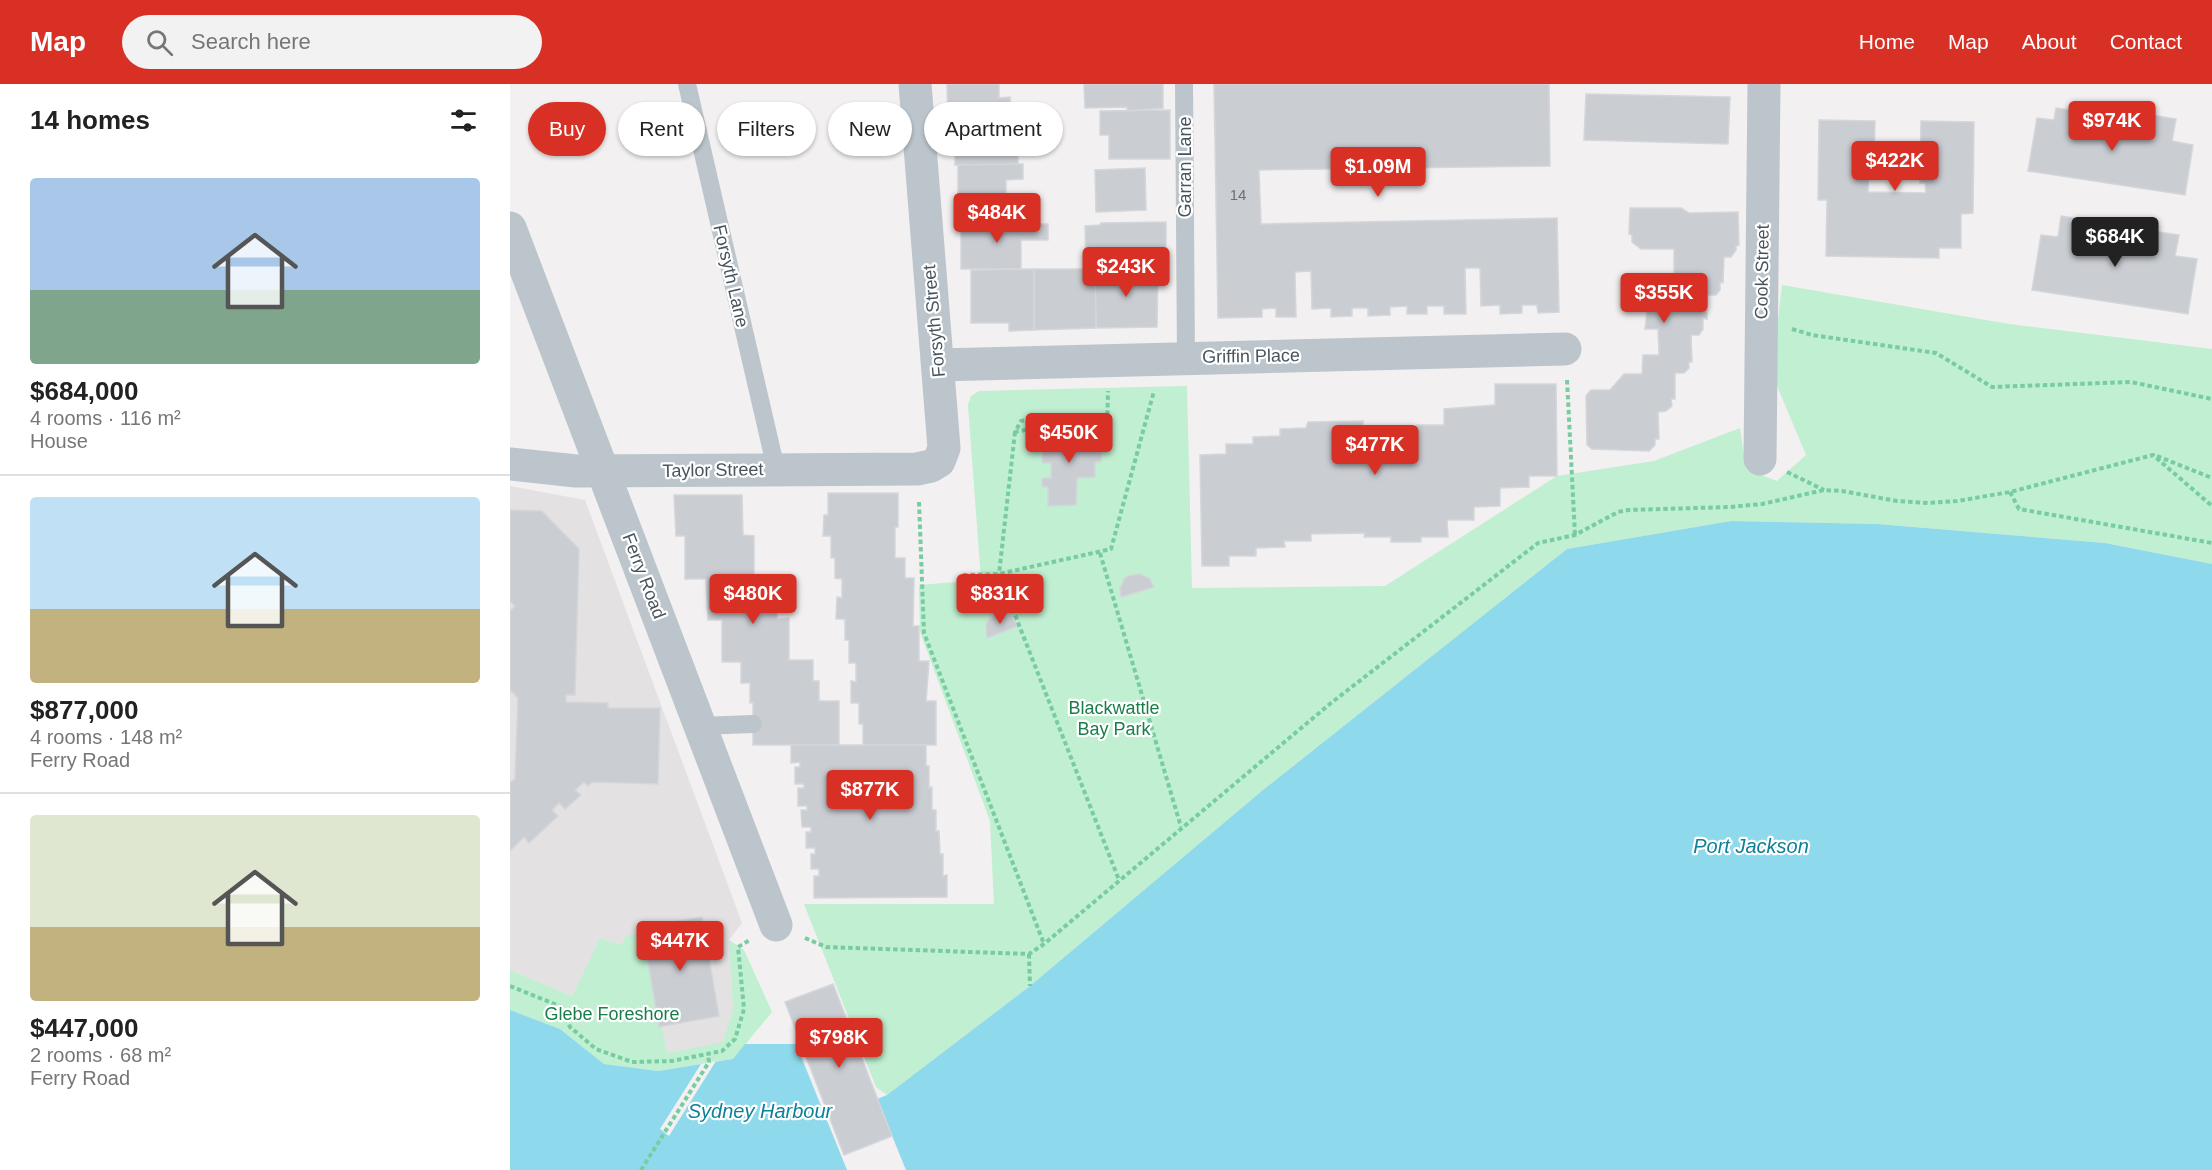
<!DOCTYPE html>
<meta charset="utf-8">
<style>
:root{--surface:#fff;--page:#f2f2f2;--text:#222;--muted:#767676;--line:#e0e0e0;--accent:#d93025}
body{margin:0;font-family:Helvetica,sans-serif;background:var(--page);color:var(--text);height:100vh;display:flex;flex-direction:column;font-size:22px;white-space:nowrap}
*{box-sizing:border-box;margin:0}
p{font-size:20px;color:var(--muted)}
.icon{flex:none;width:33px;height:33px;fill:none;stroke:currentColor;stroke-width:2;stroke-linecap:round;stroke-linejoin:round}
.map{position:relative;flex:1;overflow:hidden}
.drawer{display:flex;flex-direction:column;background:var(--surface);width:510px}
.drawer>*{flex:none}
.hud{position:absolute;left:18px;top:18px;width:570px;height:54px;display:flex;gap:12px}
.price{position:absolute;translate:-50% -51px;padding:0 14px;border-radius:6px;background:var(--accent);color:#fff;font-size:20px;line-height:39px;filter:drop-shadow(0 2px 3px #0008)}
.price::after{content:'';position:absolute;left:50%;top:36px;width:18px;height:14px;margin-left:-9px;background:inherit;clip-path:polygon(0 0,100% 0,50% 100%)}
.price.active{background:#222;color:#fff}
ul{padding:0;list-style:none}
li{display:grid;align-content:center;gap:12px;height:318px;padding:0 30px}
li+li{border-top:2px solid var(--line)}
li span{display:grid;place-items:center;height:186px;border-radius:6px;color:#555}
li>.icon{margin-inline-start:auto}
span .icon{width:108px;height:108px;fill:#fffc;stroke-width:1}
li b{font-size:26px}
h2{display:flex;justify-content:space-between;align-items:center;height:72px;padding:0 30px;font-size:26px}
.chip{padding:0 21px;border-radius:27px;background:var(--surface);box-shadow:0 2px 4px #0004;font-size:21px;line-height:54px}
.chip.active{background:var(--accent);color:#fff}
header{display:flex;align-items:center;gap:36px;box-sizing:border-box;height:84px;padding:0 30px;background:var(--accent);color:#fff}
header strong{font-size:28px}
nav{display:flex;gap:33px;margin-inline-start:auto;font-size:21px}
.search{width:420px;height:54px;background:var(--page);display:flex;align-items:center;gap:15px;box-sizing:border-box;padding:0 21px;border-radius:33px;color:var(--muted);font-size:22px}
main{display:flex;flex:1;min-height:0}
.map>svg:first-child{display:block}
.education{fill:#e3e1e2}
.green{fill:#c0efd1}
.water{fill:#8ed9eb}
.pier{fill:#f2f0f0}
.building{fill:#cacdd2;stroke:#d4d6db;stroke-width:1.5}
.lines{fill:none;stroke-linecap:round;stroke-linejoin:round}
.path{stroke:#78cca1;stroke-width:4;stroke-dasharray:4.5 3;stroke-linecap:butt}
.lane{stroke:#bcc5cc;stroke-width:18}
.street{stroke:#bcc5cc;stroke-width:33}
.labels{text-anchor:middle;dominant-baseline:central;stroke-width:4.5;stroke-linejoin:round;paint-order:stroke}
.number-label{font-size:15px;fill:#68727a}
.street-label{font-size:18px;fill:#48545d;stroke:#fff}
.park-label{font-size:18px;fill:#197e49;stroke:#fff}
.water-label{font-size:20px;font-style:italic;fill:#0f809a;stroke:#fff}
</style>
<header>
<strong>Map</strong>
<div class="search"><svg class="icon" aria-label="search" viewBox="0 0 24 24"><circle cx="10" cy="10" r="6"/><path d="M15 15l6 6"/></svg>Search here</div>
<nav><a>Home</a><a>Map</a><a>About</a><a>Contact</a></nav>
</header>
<main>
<section class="drawer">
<h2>14 homes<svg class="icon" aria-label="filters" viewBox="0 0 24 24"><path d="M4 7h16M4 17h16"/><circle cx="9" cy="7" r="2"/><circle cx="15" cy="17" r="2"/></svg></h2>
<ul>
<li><span style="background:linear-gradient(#a9c7e8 60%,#7fa58c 0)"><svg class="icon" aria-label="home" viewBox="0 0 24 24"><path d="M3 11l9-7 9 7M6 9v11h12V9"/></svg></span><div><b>$684,000</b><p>4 rooms · 116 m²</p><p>House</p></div></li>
<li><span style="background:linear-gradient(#bfe0f5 60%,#c2b280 0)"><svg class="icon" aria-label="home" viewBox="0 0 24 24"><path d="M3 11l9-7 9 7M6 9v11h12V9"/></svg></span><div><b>$877,000</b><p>4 rooms · 148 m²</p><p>Ferry Road</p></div></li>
<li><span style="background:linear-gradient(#dfe7d0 60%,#c2b280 0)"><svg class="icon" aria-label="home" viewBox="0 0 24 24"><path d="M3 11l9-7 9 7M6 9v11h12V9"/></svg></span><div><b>$447,000</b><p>2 rooms · 68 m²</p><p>Ferry Road</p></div></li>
</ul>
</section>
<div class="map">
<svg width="1702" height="1086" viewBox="0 0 1702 1086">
<rect width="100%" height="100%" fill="#f2f0f0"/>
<path class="education" d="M 0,402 L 75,416 L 232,839 L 219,856 L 223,925 L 213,959 L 157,969 L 152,943 L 149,943 L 112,861 L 90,854 L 62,912 L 0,886 Z"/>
<g class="green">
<path d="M 1272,201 L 1499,240 L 1702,265 L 1702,480 L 1595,459 L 1367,440 L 1221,437 L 1057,465 L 753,706 L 520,902 L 377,1011 L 366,1003 L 294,820 L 484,820 L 480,737 L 410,548 L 409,501 L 471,496 L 458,321 L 461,312 L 469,307 L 677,302 L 682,504 L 875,502 L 1047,392 L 1144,377 L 1230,344 L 1236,385 L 1267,397 L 1296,371 L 1262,290 Z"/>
<path d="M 133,849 L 148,942 L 152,942 L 157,969 L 213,958 L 223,925 L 219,856 L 234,866 L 262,928 L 223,975 L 148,987 L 94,980 L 50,945 L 0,926 L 0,886 L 62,912 L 90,854 L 112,861 L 116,852 Z"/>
</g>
<g class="water">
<path d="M 1221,437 L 1367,440 L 1595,459 L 1702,480 L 1702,1086 L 396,1086 L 367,1015 L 377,1011 L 520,902 L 753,706 L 1057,465 Z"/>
<path d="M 0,926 L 50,945 L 94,980 L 148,987 L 223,975 L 235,960 L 286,960 L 337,1086 L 0,1086 Z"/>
</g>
<path class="pier" d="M 206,977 L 159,1052 L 150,1045 L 191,980 Z"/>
<g class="building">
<path d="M 437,0 L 489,0 L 489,14 L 500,13 L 501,31 L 494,31 L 494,35 L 438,37 Z"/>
<path d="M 574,0 L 653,0 L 653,24 L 617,27 L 617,23 L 575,24 Z"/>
<path d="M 704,0 L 1039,0 L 1040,82 L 749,86 L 751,140 L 1047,134 L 1049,228 L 1028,229 L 1027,221 L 1012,221 L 1012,229 L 990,230 L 990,221 L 971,222 L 970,184 L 955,184 L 956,230 L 934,230 L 934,222 L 917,222 L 917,230 L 897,230 L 897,222 L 880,223 L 880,231 L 858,232 L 858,224 L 842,224 L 842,232 L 821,233 L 821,224 L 802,225 L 801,187 L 785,188 L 786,233 L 766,233 L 766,224 L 752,225 L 752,233 L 708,234 Z"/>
<path d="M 1076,10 L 1220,13 L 1218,60 L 1074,56 Z"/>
<path d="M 1546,24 L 1588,30 L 1586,44 L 1621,49 L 1625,28 L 1666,35 L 1662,57 L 1683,61 L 1675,111 L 1518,87 L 1527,34 L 1544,36 Z"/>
<path d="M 660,26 L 660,75 L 599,75 L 599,51 L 590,51 L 590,27 Z"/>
<path d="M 545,34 L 545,56 L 508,56 L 508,81 L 445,81 L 445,57 L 448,56 L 448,36 Z"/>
<path d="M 1309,36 L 1365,37 L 1364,83 L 1359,84 L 1358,108 L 1416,109 L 1415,99 L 1410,99 L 1411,37 L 1464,38 L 1463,129 L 1451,130 L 1451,164 L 1429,164 L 1429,174 L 1316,172 L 1317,116 L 1308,116 Z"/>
<path d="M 513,80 L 513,95 L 496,96 L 496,139 L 448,140 L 448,81 Z"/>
<path d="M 635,84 L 636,126 L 586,128 L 585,86 Z"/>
<path d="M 1120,124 L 1171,124 L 1179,129 L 1228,128 L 1229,161 L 1226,162 L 1226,166 L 1221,173 L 1214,173 L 1213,199 L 1210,198 L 1210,206 L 1206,211 L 1197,211 L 1197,235 L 1193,234 L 1193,245 L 1189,251 L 1181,251 L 1182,278 L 1179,278 L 1179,284 L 1174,289 L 1165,289 L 1165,315 L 1161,315 L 1162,322 L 1156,327 L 1148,328 L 1149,355 L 1145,355 L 1145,361 L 1139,367 L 1082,365 L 1077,361 L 1076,312 L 1081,306 L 1100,306 L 1114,290 L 1132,290 L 1133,271 L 1149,271 L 1148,245 L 1135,245 L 1138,220 L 1142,215 L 1164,215 L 1164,165 L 1131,165 L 1122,158 L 1122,151 L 1119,150 Z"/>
<path d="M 1551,132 L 1594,139 L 1591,161 L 1627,167 L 1630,145 L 1669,151 L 1665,172 L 1687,175 L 1678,230 L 1522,206 L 1531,151 L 1548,153 Z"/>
<path d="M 656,138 L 656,180 L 576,182 L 575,142 L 590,141 L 591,139 Z"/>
<path d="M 451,140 L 538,140 L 538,156 L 511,156 L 511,185 L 451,185 Z"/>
<path d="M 648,184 L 647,243 L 586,244 L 585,185 Z"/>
<path d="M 524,185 L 585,185 L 586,244 L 524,246 Z"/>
<path d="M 524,185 L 524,246 L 499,247 L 499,239 L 461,239 L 461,186 Z"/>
<path d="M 985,300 L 1046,300 L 1047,392 L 1019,392 L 1019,403 L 990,404 L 990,422 L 964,423 L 964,436 L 937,436 L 938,453 L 911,453 L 911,458 L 881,458 L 881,453 L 854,453 L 855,449 L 801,450 L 801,457 L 774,457 L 775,463 L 746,464 L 746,472 L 719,472 L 719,482 L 692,482 L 690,371 L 716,370 L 716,360 L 743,360 L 743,353 L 770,352 L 770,345 L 796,344 L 798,338 L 853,337 L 853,342 L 879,342 L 879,345 L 907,345 L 907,341 L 934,341 L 934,325 L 985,321 Z"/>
<path d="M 533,349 L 592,350 L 591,378 L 585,378 L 585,393 L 567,394 L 566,421 L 538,422 L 538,403 L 532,403 L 532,394 L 541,394 L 541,379 L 532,379 Z"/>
<path d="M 318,409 L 388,409 L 388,443 L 385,443 L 385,474 L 395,474 L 395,494 L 404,494 L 403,542 L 409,542 L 409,577 L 419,577 L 416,617 L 426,617 L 426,661 L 353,661 L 353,640 L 349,640 L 349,619 L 341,619 L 341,597 L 346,598 L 346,579 L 339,579 L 339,556 L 335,556 L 335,535 L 326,535 L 327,513 L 332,514 L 332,495 L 325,494 L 325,474 L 321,474 L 321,452 L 313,452 L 314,431 L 318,431 Z"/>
<path d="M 164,411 L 232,411 L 233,451 L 244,452 L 244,492 L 268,493 L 267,535 L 279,534 L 279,576 L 303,576 L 303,597 L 309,597 L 309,617 L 329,617 L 329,661 L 243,661 L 243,618 L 240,619 L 240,599 L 231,599 L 231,578 L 212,578 L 212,536 L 198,536 L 196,495 L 175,495 L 175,452 L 166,452 Z"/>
<path d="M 0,426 L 32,427 L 69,465 L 65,611 L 56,611 L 56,618 L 98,619 L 98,624 L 150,624 L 148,700 L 82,698 L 78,702 L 74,698 L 65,706 L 71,711 L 55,725 L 49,719 L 42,726 L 48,732 L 19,759 L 14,753 L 0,767 L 0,699 L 5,695 L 8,614 L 0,606 L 0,527 L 5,522 L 0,517 Z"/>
<path d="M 629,490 L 639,494 L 644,503 L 611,513 L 610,505 L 614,495 L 618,492 Z"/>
<path d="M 487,530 L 502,533 L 508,542 L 477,554 L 476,541 L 478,536 Z"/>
<path d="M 281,661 L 416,661 L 416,682 L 419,682 L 419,704 L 422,703 L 422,726 L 426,726 L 426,747 L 429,747 L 430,770 L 433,770 L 433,792 L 437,791 L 437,813 L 304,814 L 304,792 L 309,792 L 309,785 L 301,785 L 301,770 L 305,770 L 305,764 L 296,764 L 296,748 L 301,748 L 301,743 L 292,743 L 291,726 L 297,726 L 297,722 L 288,722 L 288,704 L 294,704 L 294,700 L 285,700 L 285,683 L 290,683 L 290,678 L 281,679 Z"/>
<path d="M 192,833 L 209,932 L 149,943 L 132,843 Z"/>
<path d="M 323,900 L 382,1052 L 334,1071 L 275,918 Z"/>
</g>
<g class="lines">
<g class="path">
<path d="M 1282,245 L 1302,251 L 1426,269 L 1482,303 L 1621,298 L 1702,315"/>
<path d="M 1057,296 L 1065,451"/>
<path d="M 505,348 L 489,490 L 609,796"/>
<path d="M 561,348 L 515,346 L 505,348 L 511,337 L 517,336 L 588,335 L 588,341 L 561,341 L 561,348 L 597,349 L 598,307"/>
<path d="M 1647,372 L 1702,394"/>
<path d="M 1277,388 L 1314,406"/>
<path d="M 1500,408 L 1509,425 L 1702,459"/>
<path d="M 409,418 L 414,549 L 534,860"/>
<path d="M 590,469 L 671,743"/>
<path d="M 453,491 L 489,490 L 601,465 L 644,307"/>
<path d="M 295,854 L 316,863 L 519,870 L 534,860 L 821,619 L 1028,459 L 1065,451 L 1108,428 L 1118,426 L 1220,423 L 1252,420 L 1314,406 L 1332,407 L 1387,417 L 1418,419 L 1447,417 L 1500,408 L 1643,371 L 1702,422"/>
<path d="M 519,870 L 520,902"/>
<path d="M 0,902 L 52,923 L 60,943 L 86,965 L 122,978 L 162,977 L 212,967 L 225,955 L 234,925 L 228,863 L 240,856"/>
<path d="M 131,1086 L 199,978 L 198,971"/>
</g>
<g class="lane">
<path d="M 177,0 L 266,385"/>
<path d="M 674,0 L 676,274"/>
<path d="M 190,642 L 243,640"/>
</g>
<g class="street">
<path d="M 0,144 L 266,841"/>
<path d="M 428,281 L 1055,265"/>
<path d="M 1250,375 L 1254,0"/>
<path d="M 0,380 L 66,387 L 407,385 L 421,382 L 429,377 L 434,364 L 405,0"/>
</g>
</g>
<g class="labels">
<g class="number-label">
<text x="728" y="110">14</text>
</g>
<g class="street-label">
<text transform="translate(675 83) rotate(-90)">Garran Lane</text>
<text transform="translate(1252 188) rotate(-89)">Cook Street</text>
<text transform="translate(221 192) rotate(77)">Forsyth Lane</text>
<text transform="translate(424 237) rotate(-95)">Forsyth Street</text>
<text transform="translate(741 272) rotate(-1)">Griffin Place</text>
<text transform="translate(203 386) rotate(-1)">Taylor Street</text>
<text transform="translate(134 492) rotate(69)">Ferry Road</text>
</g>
<g class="park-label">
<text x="604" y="624">Blackwattle<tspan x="604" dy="21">Bay Park</tspan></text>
<text x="102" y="930">Glebe Foreshore</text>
</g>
<g class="water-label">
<text x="1241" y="762">Port Jackson</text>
<text x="250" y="1027">Sydney Harbour</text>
</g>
</g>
</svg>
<b class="price" style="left:1602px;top:68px">$974K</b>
<b class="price" style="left:1385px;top:108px">$422K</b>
<b class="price" style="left:868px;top:114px">$1.09M</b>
<b class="price" style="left:487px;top:160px">$484K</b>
<b class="price active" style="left:1605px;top:184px">$684K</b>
<b class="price" style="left:616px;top:214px">$243K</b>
<b class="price" style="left:1154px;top:240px">$355K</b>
<b class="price" style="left:559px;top:380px">$450K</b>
<b class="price" style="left:865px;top:392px">$477K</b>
<b class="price" style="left:243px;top:541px">$480K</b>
<b class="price" style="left:490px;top:541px">$831K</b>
<b class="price" style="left:360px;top:737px">$877K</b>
<b class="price" style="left:170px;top:888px">$447K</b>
<b class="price" style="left:329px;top:985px">$798K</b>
<div class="hud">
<a class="chip active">Buy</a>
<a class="chip">Rent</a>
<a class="chip">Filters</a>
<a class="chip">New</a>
<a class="chip">Apartment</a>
</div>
</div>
</main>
